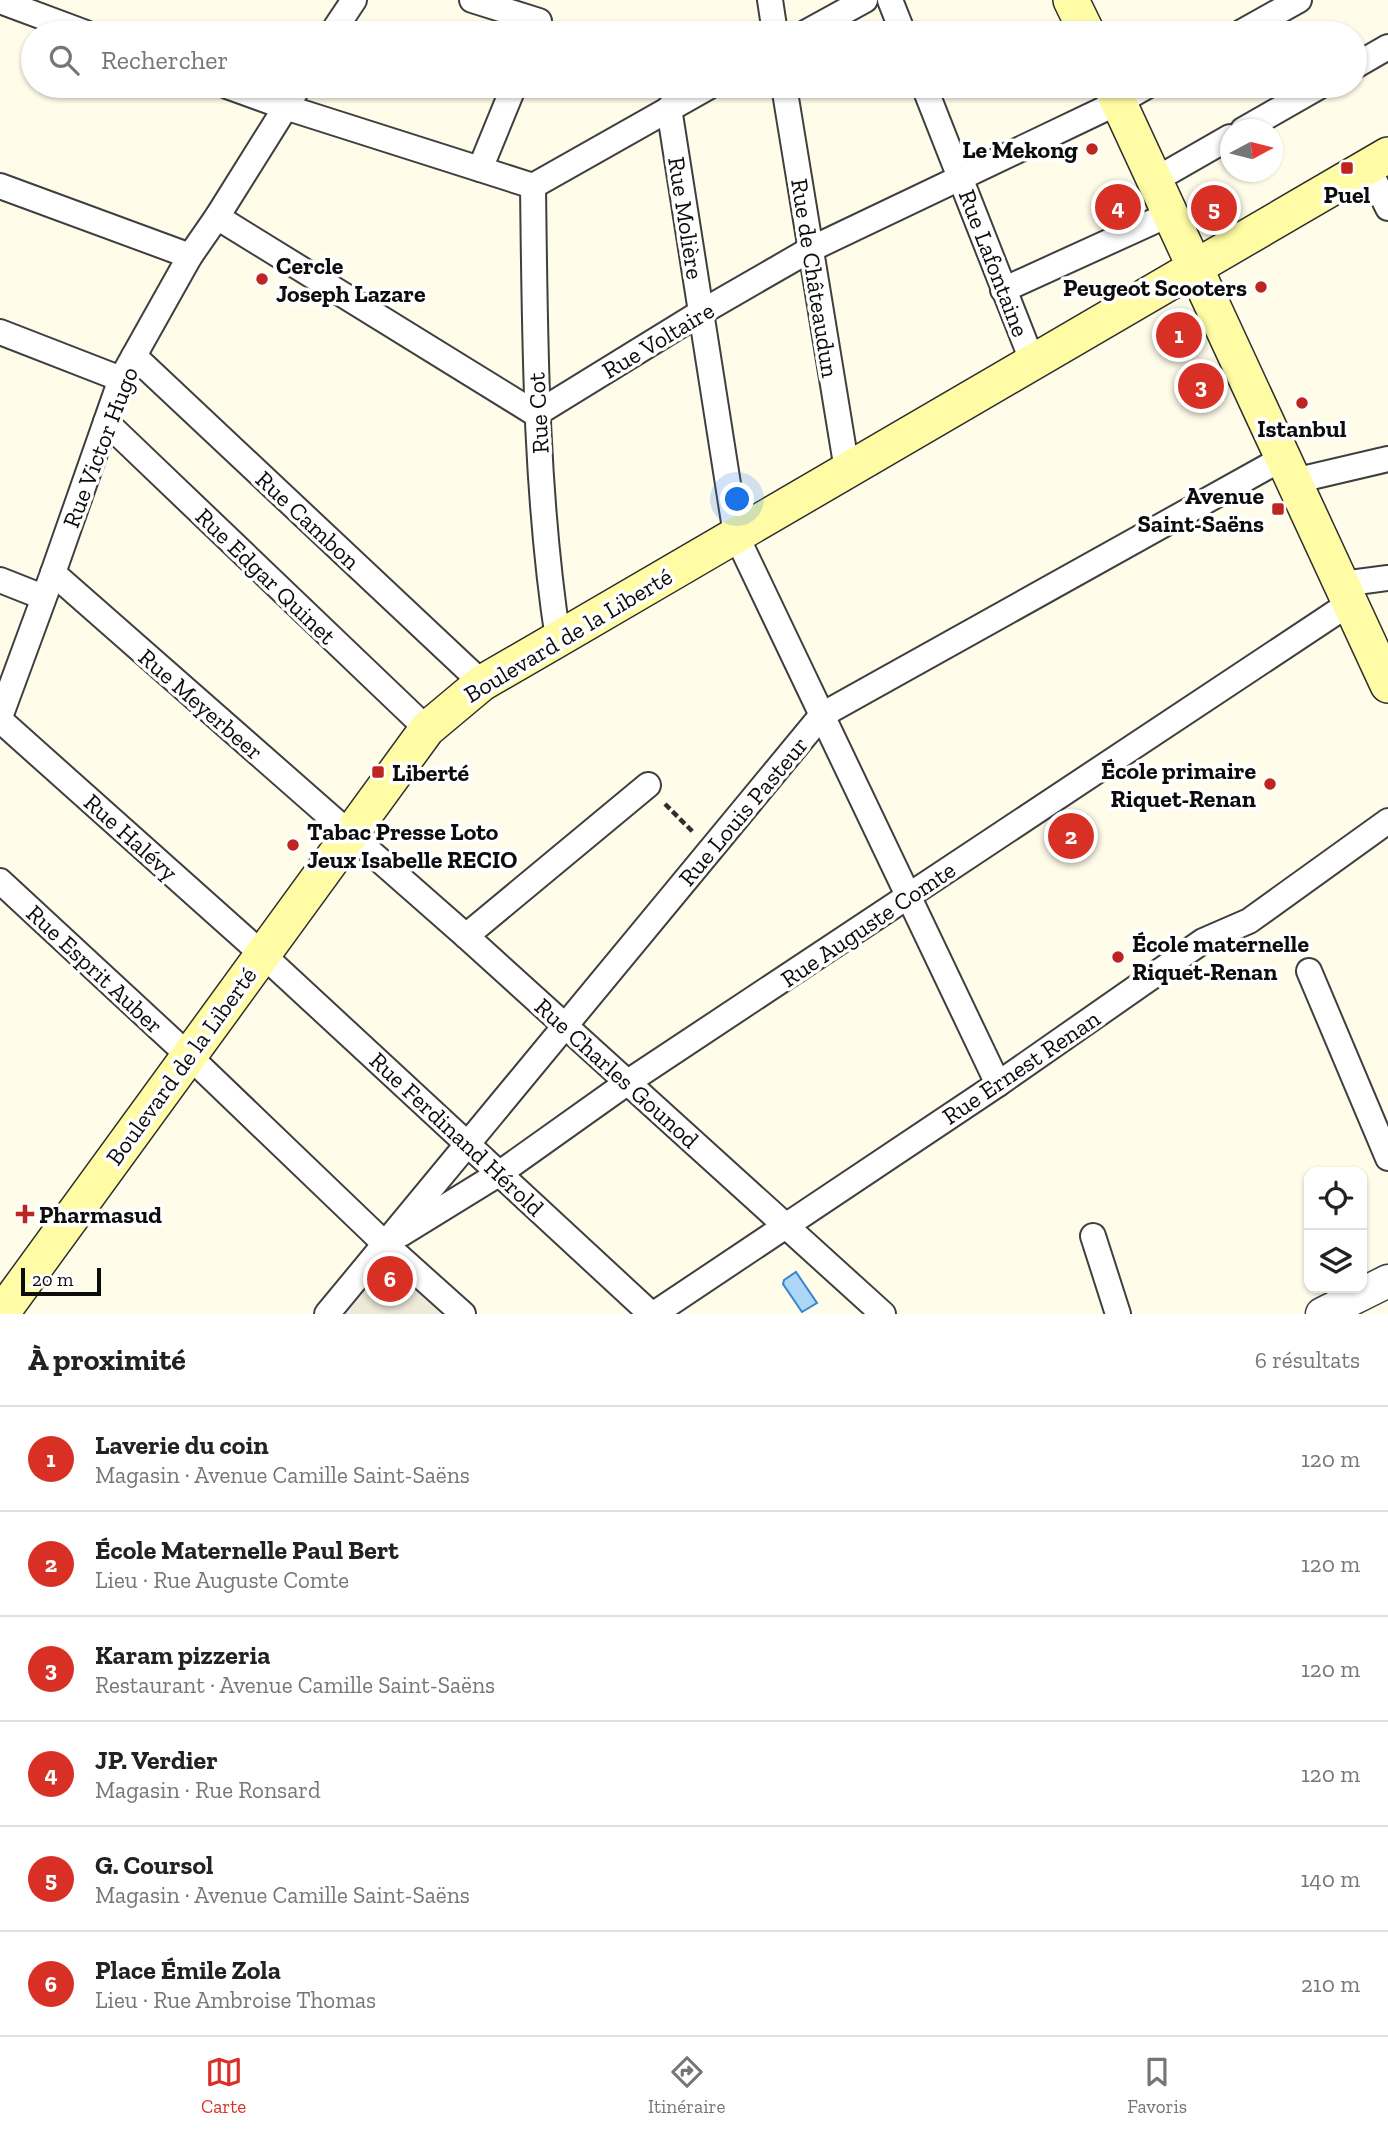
<!DOCTYPE html>
<html lang="fr">
<meta charset="utf-8">
<style>
body{margin:0;font-family:"Zilla Slab",serif;background:#f6f6f6;color:#222}
.controls{position:absolute;right:21px;bottom:21px;display:grid;overflow:hidden;border-radius:14px;box-shadow:0 2px 5px #0004}
.controls button{width:63px;height:63px;display:grid;place-items:center;padding:0;border:0;border-bottom:2px solid #e0e0e0;background:#fff;color:#222;font:35px sans-serif}
.compass{position:absolute;left:1220px;top:119px;width:63px;height:63px;border-radius:50%;background:#fff;box-shadow:0 2px 5px #0004;rotate:83deg}
.scale{position:absolute;left:21px;bottom:18px;width:80px;box-sizing:border-box;padding-left:7px;border:4px solid #0c0c0c;border-top:0;font-size:19px;line-height:24px;white-space:nowrap;color:#0c0c0c;-webkit-text-stroke:5px #fff;paint-order:stroke}
.you{position:absolute;left:738px;top:500px;width:24px;height:24px;margin:-18px;border:5px solid #fff;border-radius:50%;background:#1a73e8;box-shadow:0 0 0 10px #1a73e833}
.badge{display:grid;place-items:center;width:46px;height:46px;border-radius:50%;background:#d93025;color:#fff;font-size:23px;font-weight:700}
.pin{position:absolute;translate:-50% -50%;border:4px solid #fff;box-shadow:0 2px 7px #0006}
.list{margin:0;padding:0;list-style:none}
h2{display:flex;justify-content:space-between;align-items:center;height:91px;margin:0;padding:0 28px;font-size:30px}
h2 small{font-size:23px;font-weight:400;color:#767676}
.list li{display:grid;grid-template-columns:46px 1fr auto;gap:21px;align-items:center;box-sizing:border-box;height:105px;padding:0 28px;border-top:2px solid #e0e0e0}
.list b{display:block;font-size:26px;white-space:nowrap}
.list p{margin:0;font-size:23px;white-space:nowrap;color:#767676}
.list em{font-size:23px;font-style:normal;color:#767676}
.icon{flex:none;width:38px;height:38px;fill:none;stroke:currentColor;stroke-width:2;stroke-linecap:round;stroke-linejoin:round}
.map{position:relative;flex:none;width:1388px;height:1314px;overflow:hidden}
.search{position:absolute;background:#fff;box-shadow:0 2px 5px #0004;left:21px;right:21px;top:21px;height:77px;display:flex;align-items:center;gap:18px;box-sizing:border-box;padding:0 24px;border-radius:38px;color:#767676;font-size:26px}
.sheet{height:721px;background:#fff}
nav{display:flex;justify-content:space-around;align-items:center;box-sizing:border-box;height:98px;border-top:2px solid #e0e0e0;background:#fff;font-size:19px;color:#767676}
nav a{display:grid;justify-items:center;gap:4px}
nav .on{color:#d93025}
.map>svg:first-child{display:block}
.plaza{fill:#eeeada}
.water{fill:#aed6f7;stroke:#3386d0;stroke-width:2}
.lines{fill:none;stroke-linecap:round;stroke-linejoin:round}
.minor-casing{stroke:#3f3f3f;stroke-width:28}
.tertiary-casing{stroke:#3f3f3f;stroke-width:35}
.secondary-casing{stroke:#2e2e2e;stroke-width:38}
.path{stroke:#2e2e2e;stroke-width:4.5;stroke-dasharray:7 3.5;stroke-linecap:butt}
.minor{stroke:#fff;stroke-width:24}
.tertiary{stroke:#fff;stroke-width:32}
.secondary{stroke:#fffca5;stroke-width:35}
.poi-dot{fill:#be2521;stroke:#fff;stroke-width:2.5}
.labels{text-anchor:middle;dominant-baseline:central;stroke-width:7;stroke-linejoin:round;paint-order:stroke}
.poi-label{font-size:24px;font-weight:bold;fill:#0c0c0c;stroke:#fff;text-anchor:start}
.street-label{font-size:24px;fill:#0c0c0c;stroke:#fff}
</style>
<div class="map">
<svg width="1388" height="1314" viewBox="0 0 1388 1314">
<rect width="100%" height="100%" fill="#fffcea"/>
<path class="plaza" d="M385,1244L463,1314H327Z"/>
<path class="water" d="M796,1272L817,1303L802,1312L783,1284L784,1280Z"/>
<g class="lines">
<defs>
<g id="minor">
<path d="M472,0L539,21"/>
<path d="M770,0L775,33"/>
<path d="M890,0L903,33"/>
<path d="M0,1L86,33"/>
<path d="M332,33L354,0"/>
<path d="M805,33L865,0"/>
<path d="M1240,33L1299,0"/>
<path d="M1355,66L1388,47"/>
<path d="M227,86L285,107L533,186"/>
<path d="M784,86L847,470"/>
<path d="M924,86L1033,363"/>
<path d="M669,108L736,535L998,1084"/>
<path d="M1243,130L1320,86"/>
<path d="M1368,167L1388,208"/>
<path d="M480,169L514,86"/>
<path d="M1155,180L1230,137"/>
<path d="M0,186L190,256"/>
<path d="M533,186C535,337 535,489 558,639"/>
<path d="M533,186L710,86"/>
<path d="M217,217L536,414L700,313L811,249L1119,102L1147,86"/>
<path d="M1003,290L1170,214"/>
<path d="M0,332L121,379"/>
<path d="M134,356L482,683"/>
<path d="M106,422L427,729"/>
<path d="M1294,481L1388,459"/>
<path d="M53,573L466,936L883,1314"/>
<path d="M0,580L43,597"/>
<path d="M1342,584L1388,578"/>
<path d="M0,717L53,573L121,379L190,256L217,217L299,86"/>
<path d="M0,720L262,954L651,1314"/>
<path d="M0,881L189,1056L385,1244L463,1314"/>
<path d="M466,936L648,785"/>
<path d="M1309,971L1388,1158"/>
<path d="M401,1234L500,1173L628,1082L1350,603"/>
<path d="M1093,1236L1118,1314"/>
<path d="M327,1314L822,715L1283,458"/>
<path d="M654,1314L998,1084L1203,941L1249,921L1388,821"/>
</g>
<path id="tertiary" d="M1322,1314L1388,1281"/>
<g id="secondary">
<path d="M1071,0L1087,33"/>
<path d="M1111,86L1388,685"/>
<path d="M1,1314L427,729L482,683L558,639L1388,155"/>
</g>
</defs>
<use href="#minor" class="minor-casing"/>
<use href="#tertiary" class="tertiary-casing"/>
<use href="#secondary" class="secondary-casing"/>
<path class="path" d="M665,804L693,832"/>
<use href="#minor" class="minor"/>
<use href="#tertiary" class="tertiary"/>
<use href="#secondary" class="secondary"/>
</g>
<g class="poi-dot">
<circle cx="1092" cy="149" r="7"/>
<rect x="1340" y="161" width="14" height="14" rx="3.5"/>
<circle cx="262" cy="279" r="7"/>
<circle cx="1261" cy="287" r="7"/>
<circle cx="1302" cy="403" r="7"/>
<rect x="1271" y="502" width="14" height="14" rx="3.5"/>
<rect x="371" y="765" width="14" height="14" rx="3.5"/>
<circle cx="1270" cy="784" r="7"/>
<circle cx="293" cy="845" r="7"/>
<circle cx="1118" cy="957" r="7"/>
<path d="M21.5 1203.5h7v7h7v7h-7v7h-7v-7h-7v-7h7z"/>
</g>
<g class="labels">
<g class="poi-label">
<text x="1078" y="149" text-anchor="end">Le Mekong</text>
<text x="1347" y="194" text-anchor="middle">Puel</text>
<text x="276" y="265">Cercle<tspan x="276" dy="28">Joseph Lazare</tspan></text>
<text x="1247" y="287" text-anchor="end">Peugeot Scooters</text>
<text x="1302" y="428" text-anchor="middle">Istanbul</text>
<text x="1264" y="495" text-anchor="end">Avenue<tspan x="1264" dy="28">Saint-Saëns</tspan></text>
<text x="1256" y="770" text-anchor="end">École primaire<tspan x="1256" dy="28">Riquet-Renan</tspan></text>
<text x="392" y="772">Liberté</text>
<text x="307" y="831">Tabac Presse Loto<tspan x="307" dy="28">Jeux Isabelle RECIO</tspan></text>
<text x="1132" y="943">École maternelle<tspan x="1132" dy="28">Riquet-Renan</tspan></text>
<text x="39" y="1214">Pharmasud</text>
</g>
<g class="street-label">
<text transform="translate(686 218) rotate(81)">Rue Molière</text>
<text transform="translate(994 263) rotate(69)">Rue Lafontaine</text>
<text transform="translate(815 278) rotate(81)">Rue de Châteaudun</text>
<text transform="translate(658 340) rotate(-31)">Rue Voltaire</text>
<text transform="translate(538 413) rotate(-93)">Rue Cot</text>
<text transform="translate(100 447) rotate(-69)">Rue Victor Hugo</text>
<text transform="translate(308 520) rotate(43)">Rue Cambon</text>
<text transform="translate(266 576) rotate(44)">Rue Edgar Quinet</text>
<text transform="translate(568 635) rotate(-31)">Boulevard de la Liberté</text>
<text transform="translate(201 704) rotate(41)">Rue Meyerbeer</text>
<text transform="translate(743 811) rotate(-50)">Rue Louis Pasteur</text>
<text transform="translate(131 837) rotate(42)">Rue Halévy</text>
<text transform="translate(868 924) rotate(-34)">Rue Auguste Comte</text>
<text transform="translate(95 969) rotate(43)">Rue Esprit Auber</text>
<text transform="translate(181 1066) rotate(-54)">Boulevard de la Liberté</text>
<text transform="translate(1021 1067) rotate(-34)">Rue Ernest Renan</text>
<text transform="translate(617 1073) rotate(42)">Rue Charles Gounod</text>
<text transform="translate(457 1134) rotate(43)">Rue Ferdinand Hérold</text>
</g>
</g>
</svg>
<div class="controls">
<button><svg class="icon" aria-label="locate" viewBox="0 0 24 24"><circle cx="12" cy="12" r="6"/><path d="M12 2v4M12 18v4M2 12h4M18 12h4"/></svg></button>
<button><svg class="icon" aria-label="layers" viewBox="0 0 24 24"><path d="M12 4l9 5-9 5-9-5zM3 14l9 5 9-5"/></svg></button>
</div>
<svg class="compass" viewBox="-18 -18 36 36"><path d="M0-13l5 13h-10z" fill="#e53935"/><path d="M0 13l5-13h-10z" fill="#767676"/></svg>
<div class="scale">20 m</div>
<div class="you"></div>
<div class="pin badge" style="left:1179px;top:335px">1</div>
<div class="pin badge" style="left:1071px;top:836px">2</div>
<div class="pin badge" style="left:1201px;top:386px">3</div>
<div class="pin badge" style="left:1118px;top:207px">4</div>
<div class="pin badge" style="left:1214px;top:208px">5</div>
<div class="pin badge" style="left:390px;top:1279px">6</div>
<div class="search"><svg class="icon" aria-label="search" viewBox="0 0 24 24"><circle cx="10" cy="10" r="6"/><path d="M15 15l6 6"/></svg>Rechercher</div>
</div>
<section class="sheet">
<h2>À proximité<small>6 résultats</small></h2>
<ul class="list">
<li><span class="badge">1</span><div><b>Laverie du coin</b><p>Magasin · Avenue Camille Saint-Saëns</p></div><em>120 m</em></li>
<li><span class="badge">2</span><div><b>École Maternelle Paul Bert</b><p>Lieu · Rue Auguste Comte</p></div><em>120 m</em></li>
<li><span class="badge">3</span><div><b>Karam pizzeria</b><p>Restaurant · Avenue Camille Saint-Saëns</p></div><em>120 m</em></li>
<li><span class="badge">4</span><div><b>JP. Verdier</b><p>Magasin · Rue Ronsard</p></div><em>120 m</em></li>
<li><span class="badge">5</span><div><b>G. Coursol</b><p>Magasin · Avenue Camille Saint-Saëns</p></div><em>140 m</em></li>
<li><span class="badge">6</span><div><b>Place Émile Zola</b><p>Lieu · Rue Ambroise Thomas</p></div><em>210 m</em></li>
</ul>
</section>
<nav>
<a class="on"><svg class="icon" aria-label="map" viewBox="0 0 24 24"><path d="M3 6l6-2 6 2 6-2v14l-6 2-6-2-6 2zM9 4v14M15 6v14"/></svg>Carte</a>
<a><svg class="icon" aria-label="directions" viewBox="0 0 24 24"><path d="M12 3l9 9-9 9-9-9zM9 14v-3h6M13 9l2 2-2 2"/></svg>Itinéraire</a>
<a><svg class="icon" aria-label="saved" viewBox="0 0 24 24"><path d="M7 4h10v16l-5-4-5 4z"/></svg>Favoris</a>
</nav>
